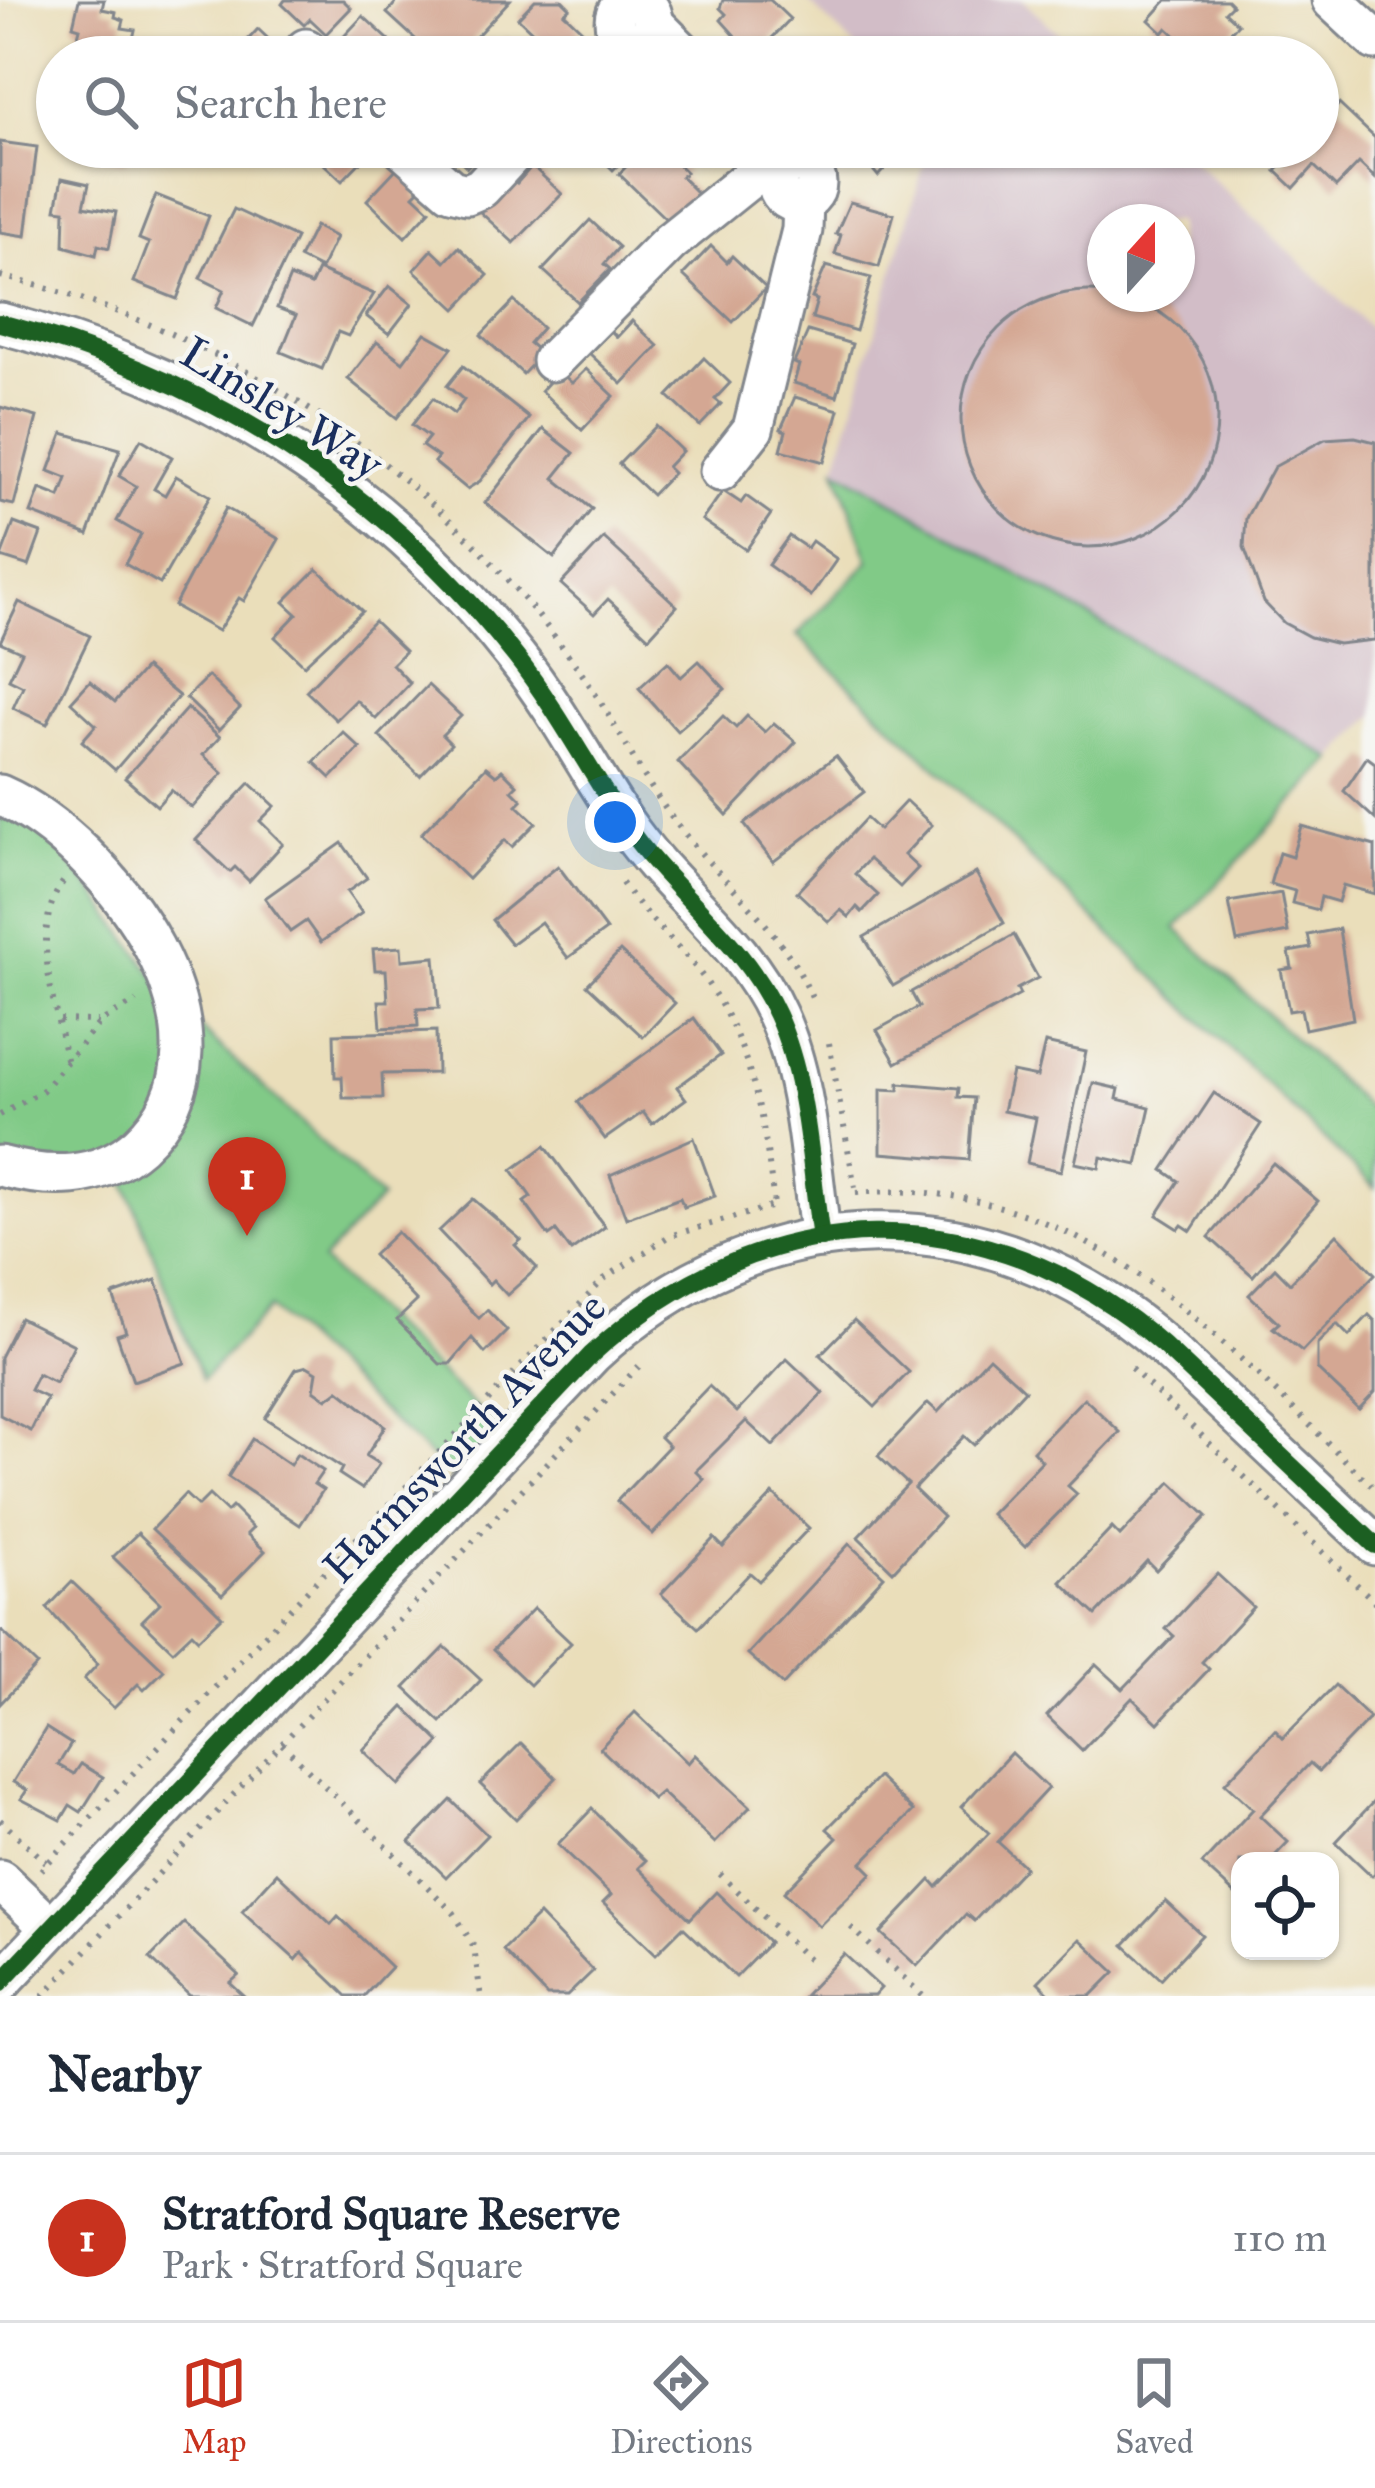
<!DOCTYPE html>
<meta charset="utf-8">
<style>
body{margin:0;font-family:"IM FELL Great Primer",serif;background:#f6f6f7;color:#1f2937}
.controls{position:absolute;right:36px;bottom:36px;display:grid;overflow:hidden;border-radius:24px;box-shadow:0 3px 9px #0004}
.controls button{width:108px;height:108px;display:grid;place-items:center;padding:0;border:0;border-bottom:3px solid #e0e1e3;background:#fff;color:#1f2937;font:60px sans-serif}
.compass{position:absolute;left:1087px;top:204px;width:108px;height:108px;border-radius:50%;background:#fff;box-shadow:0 3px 9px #0004;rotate:21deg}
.you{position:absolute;left:615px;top:822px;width:42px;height:42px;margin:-30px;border:9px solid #fff;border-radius:50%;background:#1a73e8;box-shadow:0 0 0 18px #1a73e833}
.badge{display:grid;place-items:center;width:78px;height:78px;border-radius:50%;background:#c8321e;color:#fff;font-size:39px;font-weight:700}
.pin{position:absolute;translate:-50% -99px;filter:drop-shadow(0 3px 6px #0008)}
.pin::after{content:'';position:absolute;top:63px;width:42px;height:36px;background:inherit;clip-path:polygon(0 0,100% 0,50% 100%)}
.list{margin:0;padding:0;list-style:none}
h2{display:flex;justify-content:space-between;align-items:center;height:156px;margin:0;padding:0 48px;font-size:51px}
h2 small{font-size:39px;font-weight:400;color:#747a83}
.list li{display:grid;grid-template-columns:78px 1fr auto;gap:36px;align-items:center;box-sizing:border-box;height:168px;padding:0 48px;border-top:3px solid #e0e1e3}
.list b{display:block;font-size:45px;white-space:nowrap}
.list p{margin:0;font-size:39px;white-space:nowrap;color:#747a83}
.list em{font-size:39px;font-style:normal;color:#747a83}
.icon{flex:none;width:66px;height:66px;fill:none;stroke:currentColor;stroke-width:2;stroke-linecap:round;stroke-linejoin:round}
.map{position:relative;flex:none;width:1375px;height:1996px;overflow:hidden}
.search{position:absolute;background:#fff;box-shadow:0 3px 9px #0004;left:36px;right:36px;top:36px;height:132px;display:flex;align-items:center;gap:30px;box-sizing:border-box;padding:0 42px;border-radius:66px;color:#747a83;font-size:45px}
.sheet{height:324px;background:#fff}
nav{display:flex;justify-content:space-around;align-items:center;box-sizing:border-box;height:168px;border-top:3px solid #e0e1e3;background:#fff;font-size:33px;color:#747a83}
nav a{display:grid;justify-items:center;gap:6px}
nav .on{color:#c8321e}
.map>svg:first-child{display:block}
.industrial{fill:#d2bdc7;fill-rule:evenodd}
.green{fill:#81ca87;stroke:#4e7c72;stroke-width:3}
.building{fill:#d4a793}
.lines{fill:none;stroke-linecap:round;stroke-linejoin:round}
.street-casing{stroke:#82868c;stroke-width:45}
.path{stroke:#82868c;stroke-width:6;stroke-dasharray:3 9;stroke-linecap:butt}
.street{stroke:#fff;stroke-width:39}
.cycleway-casing{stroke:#f6f6f2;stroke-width:26}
.cycleway{stroke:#1b5e20;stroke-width:18}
.labels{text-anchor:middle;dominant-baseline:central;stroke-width:9;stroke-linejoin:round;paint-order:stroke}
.street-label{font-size:45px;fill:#1b2f5e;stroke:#f6f6f2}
</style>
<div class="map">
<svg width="1375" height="1996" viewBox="0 0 1375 1996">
<rect width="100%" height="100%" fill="#f6f6f2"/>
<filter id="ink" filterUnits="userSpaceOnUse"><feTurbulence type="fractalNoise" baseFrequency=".00833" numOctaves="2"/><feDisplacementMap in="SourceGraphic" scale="24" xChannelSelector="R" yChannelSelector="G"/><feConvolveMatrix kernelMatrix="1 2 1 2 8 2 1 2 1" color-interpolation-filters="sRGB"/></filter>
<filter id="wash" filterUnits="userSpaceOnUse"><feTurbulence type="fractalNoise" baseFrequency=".004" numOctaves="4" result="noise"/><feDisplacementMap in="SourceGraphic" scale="48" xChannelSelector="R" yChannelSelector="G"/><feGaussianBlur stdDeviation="2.7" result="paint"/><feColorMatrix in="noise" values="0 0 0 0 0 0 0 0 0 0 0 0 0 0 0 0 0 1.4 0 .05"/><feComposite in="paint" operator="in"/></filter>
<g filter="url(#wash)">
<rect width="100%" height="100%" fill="#eadeba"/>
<g class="industrial">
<path d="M806,0H1023L1084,57H866Z"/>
<path d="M929,147H1179L1375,333V715L1333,759L836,468ZM1105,222H1177V294H1105Z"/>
</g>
<g class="green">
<path d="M836,468L1333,759L1176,928L1375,1115V1188L797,635L869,561Z"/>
<path d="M0,795L41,818L175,1004L381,1198L322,1261L510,1440L464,1488L270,1308L202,1380L117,1161L0,1166Z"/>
</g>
<g id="blocks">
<g class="building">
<path d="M79,0H104L102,9L116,12L115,17L124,20L122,28L135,30L129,57L86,56L88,43L77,40L80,28L73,26Z"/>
<path d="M285,0H343L351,8L326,34L310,19L304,25L282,4Z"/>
<path d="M398,0H510L457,57H435L387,13Z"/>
<path d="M535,0H562L570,8L564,13L581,29L557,55L518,18Z"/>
<path d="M723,0H770L790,19L754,57L721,20L726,14L720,8Z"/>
<path d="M1167,0H1227L1232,5L1225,12L1238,24L1207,57H1199L1167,28L1163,33L1149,20Z"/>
<path d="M363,16L402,52L397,57H342L333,48Z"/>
<path d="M258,29L278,48L269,57H232Z"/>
<path d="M506,37L527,57H488Z"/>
<path d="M1266,37L1287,57H1235L1243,50L1249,56Z"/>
<path d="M1339,104L1375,138V178L1359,163L1336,187L1314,166L1294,188L1276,171L1299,147H1318V127Z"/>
<path d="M0,142L37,147L26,236L0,232Z"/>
<path d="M80,147H129L126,162L78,152Z"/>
<path d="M314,147H363L369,153L342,181L310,151Z"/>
<path d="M446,147H486L467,167Z"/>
<path d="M590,147H636L613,170Z"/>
<path d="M645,147H660L686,172L681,177L697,193L669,222L619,174Z"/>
<path d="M854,147H905L878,176Z"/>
<path d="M532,166L562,194L514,243L479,211L511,177L517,183Z"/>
<path d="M397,168L420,189L414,195L430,210L405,237L367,200Z"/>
<path d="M62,178L89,184L84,206L116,212L109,248L98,245L96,255L64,246L65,210L56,209Z"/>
<path d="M156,195L209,216L177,299L134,282L149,243L139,239Z"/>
<path d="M850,202L894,214L879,267L835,254L841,235L836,234Z"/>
<path d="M234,209L296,238L253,326L216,308L224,290L200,278Z"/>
<path d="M590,220L619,247L604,264L610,269L578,302L543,270Z"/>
<path d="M315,226L336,237L321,269L299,258Z"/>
<path d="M711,246L727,262L732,256L766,288L733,322L683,275Z"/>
<path d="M459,247L488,275L456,309L414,270L432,250L445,262Z"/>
<path d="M826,266L871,278L856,331L812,318L817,300L812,298Z"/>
<path d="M318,270L374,294L348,336L338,332L322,369L281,352L296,315L277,308L290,277L311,285Z"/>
<path d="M389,286L412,304L389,334L366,316Z"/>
<circle cx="1089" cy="419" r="128"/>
<path d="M514,301L542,328L529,343L542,354L523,374L481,335Z"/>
<path d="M632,321L658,346L622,384L589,353L611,331L617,337Z"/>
<path d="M808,331L852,344L837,396L794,383L799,365L794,363Z"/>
<path d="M425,333L452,348L397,418L348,379L377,342L403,362Z"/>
<path d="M704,358L730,383L715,399L721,404L700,426L668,396Z"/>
<path d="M463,366L529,418L480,481L467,489L434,462L438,457L422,446L429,437L412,425L433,398L454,414L464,400L447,386Z"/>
<path d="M586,369L614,396L582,430L541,391L559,371L572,383Z"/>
<path d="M795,397L839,410L824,462L781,450L786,431L781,429Z"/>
<path d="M0,407L37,417L14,505L0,502Z"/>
<path d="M656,426L682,451L667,467L673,473L652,495L619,464Z"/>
<path d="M543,429L574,453L554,478L592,509L554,558L485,503Z"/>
<path d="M63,433L120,449L88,535L31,513L40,489L60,497L67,478L49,471Z"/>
<path d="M1355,437L1375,442V640L1338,644L1310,637L1284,623L1264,602L1244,547L1246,518L1274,467L1325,439Z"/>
<path d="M141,439L172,457L154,489L165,495L176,476L210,496L160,584L125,564L141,535L117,521L136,486L119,476Z"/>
<path d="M723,491L741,503L746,496L771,514L746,550L702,520Z"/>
<path d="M226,508L279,539L244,601L239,598L218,631L174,606Z"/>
<path d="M14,523L41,533L29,566L1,557Z"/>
<path d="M789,536L807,548L812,541L837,559L811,596L768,565Z"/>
<path d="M604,538L677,606L649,637L608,599L594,614L561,584Z"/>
<path d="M317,569L362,611L304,665L275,637L297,614L284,602Z"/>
<path d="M19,602L90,636L47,724L13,708L23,686L9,679L22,652L0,642Z"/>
<path d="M374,621L405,651L392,664L410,683L376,719L356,700L336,720L306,691Z"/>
<path d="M699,661L725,689L677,731L639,688L668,662L681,677Z"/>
<path d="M145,668L179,696L115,770L82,741L96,725L71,702L90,681L115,702Z"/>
<path d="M208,676L240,708L219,730L186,698Z"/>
<path d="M428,685L461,716L442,735L451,744L420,776L379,736Z"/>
<path d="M187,708L220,737L203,755L223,773L192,808L171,790L157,806L125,778Z"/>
<path d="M723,716L736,728L747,716L765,732L774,723L796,742L727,815L678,762Z"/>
<path d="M343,732L360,748L331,778L314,762Z"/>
<path d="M836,756L864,792L773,862L744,824Z"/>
<path d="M1367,757L1375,763V819L1344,791Z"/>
<path d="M486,767L496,775L502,770L517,785L512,790L522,800L517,805L536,823L512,847L505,840L468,879L421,834Z"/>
<path d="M250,783L275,806L260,821L283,844L249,881L235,867L230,872L196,840Z"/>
<path d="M906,801L932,825L904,855L918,868L900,887L869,859L855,874L878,895L862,912L857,907L849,917L841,910L829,922L797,892L866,818L879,830Z"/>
<path d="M1301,826L1375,846V894L1343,885L1338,902L1321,897L1318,910L1292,903L1295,891L1270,884L1279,853L1292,857Z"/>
<path d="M342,843L367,878L347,892L362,913L321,942L306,921L290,932L265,898Z"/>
<path d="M558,866L606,930L568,958L541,922L511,944L492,920Z"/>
<path d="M976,873L1004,923L893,986L864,937Z"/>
<path d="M1281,893L1288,932L1237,942L1229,902Z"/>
<path d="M1339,929L1353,1019L1305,1029L1301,1009L1289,1011L1281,970L1292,968L1289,952L1311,948L1308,935Z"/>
<path d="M1014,935L1038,978L1017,989L1020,995L896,1063L877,1030L919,1007L911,992Z"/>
<path d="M401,947L402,960L435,957L439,1008L417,1009L418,1026L381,1028L379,1001H388L386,970H375L373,949Z"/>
<path d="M620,951L675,1003L643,1037L587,985Z"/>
<path d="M694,1018L721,1055L677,1087L686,1099L652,1124L643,1112L605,1139L578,1102Z"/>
<path d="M436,1031L437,1073L382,1074L383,1098H343L342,1077H335L334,1034Z"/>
<path d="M1045,1043L1086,1052L1061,1171L1027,1163L1036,1118L1003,1111L1012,1072L1037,1077Z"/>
<path d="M899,1083L959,1088L958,1097L974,1098L969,1160L881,1153V1089L899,1090Z"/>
<path d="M1093,1083L1119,1089L1117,1099L1150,1107L1137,1165L1101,1157L1099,1168L1075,1163Z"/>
<path d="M1214,1093L1261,1124L1191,1231L1182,1225L1179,1229L1157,1215L1179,1181L1163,1170Z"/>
<path d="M694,1138L715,1196L684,1207L680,1198L626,1218L610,1175Z"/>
<path d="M545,1146L605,1227L571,1251L556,1231L549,1236L524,1202L531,1197L512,1170Z"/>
<path d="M1273,1163L1318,1201L1253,1276L1209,1237Z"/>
<path d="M473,1199L521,1240L515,1245L537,1268L507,1295L493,1280L489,1284L439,1231Z"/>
<path d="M397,1232L479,1318L487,1310L507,1331L485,1353L472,1338L450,1364H440L397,1320L417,1301L373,1255Z"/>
<path d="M1337,1234L1375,1274L1302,1351L1273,1328L1279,1323L1249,1295L1275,1268L1290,1283Z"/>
<path d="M156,1280L185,1363L133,1381L117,1335L126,1332L113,1295Z"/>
<path d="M1369,1315L1375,1321V1392L1359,1409L1317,1369V1344L1337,1324L1349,1336Z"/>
<path d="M20,1318L74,1345L55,1383L38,1374L30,1390L47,1398L31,1431L0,1415V1357Z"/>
<path d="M854,1320L909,1372L875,1407L820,1355Z"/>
<path d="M989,1357L1025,1390L974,1445L964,1436L914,1489L943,1517L893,1571L858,1537L908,1484L878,1456L928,1403L938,1412Z"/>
<path d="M787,1359L823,1393L773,1446L746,1421L696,1471L704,1479L653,1534L617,1501L669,1446L660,1437L709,1386L737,1412Z"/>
<path d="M307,1366L317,1372L314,1390L327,1399L339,1390L385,1426L366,1456L379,1464L362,1489L339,1474L342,1468L265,1418L296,1369Z"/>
<path d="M1084,1398L1120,1432L1068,1486L1077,1494L1025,1547L991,1514L1042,1461L1033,1451Z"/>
<path d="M252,1439L290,1465L297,1454L323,1471L314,1484L323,1490L300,1525L228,1477Z"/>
<path d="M1171,1482L1207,1516L1156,1570L1147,1561L1096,1615L1061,1582L1112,1528L1120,1536Z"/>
<path d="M185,1494L198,1506L209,1495L227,1512L232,1507L253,1528L247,1534L265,1551L222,1595L152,1529Z"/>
<path d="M773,1494L809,1528L759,1581L750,1573L698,1628L661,1594L714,1538L723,1547Z"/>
<path d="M138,1533L222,1616L198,1639L192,1633L173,1651L142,1621L160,1603L113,1557Z"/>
<path d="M849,1544L884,1576L783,1685L748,1654Z"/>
<path d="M1217,1574L1253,1607L1202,1662L1209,1669L1158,1723L1132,1698L1082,1750L1047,1716L1096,1664L1123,1689L1174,1636L1166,1629Z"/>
<path d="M72,1582L164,1670L144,1690L138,1684L114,1708L84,1679L98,1664L47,1608Z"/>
<path d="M534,1608L571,1643L530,1685L493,1650Z"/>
<path d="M2,1631L37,1665L0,1704V1633Z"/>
<path d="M445,1647L481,1680L441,1722L405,1688Z"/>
<path d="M1335,1685L1370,1718L1319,1771L1310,1763L1260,1816L1288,1842L1270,1861H1240L1237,1896L1202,1864L1253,1809L1225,1783L1275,1730L1283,1738Z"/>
<path d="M404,1707L440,1742L399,1785L363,1750Z"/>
<path d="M635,1712L688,1763L695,1755L750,1807L715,1843L661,1792L653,1799L600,1748Z"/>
<path d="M46,1728L71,1744L58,1765L74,1774L81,1764L103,1777L81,1812L70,1805L61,1820L21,1799L27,1790L13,1782Z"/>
<path d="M521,1743L556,1778L516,1819L480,1784Z"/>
<path d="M1011,1753L1048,1788L998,1842L1025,1867L974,1921L966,1914L917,1966L881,1933L931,1880L937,1887L989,1833L961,1807Z"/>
<path d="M878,1777L913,1811L862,1863L872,1873L819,1926L784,1892L837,1838L827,1829Z"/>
<path d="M451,1800L487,1835L446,1877L410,1842Z"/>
<path d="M1375,1800V1873L1372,1876L1336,1842Z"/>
<path d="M592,1809L645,1861L638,1868L690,1919L716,1892L769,1943L736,1977L683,1927L656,1954L603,1903L611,1895L558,1844Z"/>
<path d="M277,1873L331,1924L338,1916L391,1967L364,1996H347L302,1953L296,1960L242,1911Z"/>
<path d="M1166,1901L1202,1935L1161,1979L1124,1945Z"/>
<path d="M539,1915L593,1971L567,1996H547L503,1950Z"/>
<path d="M184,1923L239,1975L230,1983L244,1996H190L150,1958Z"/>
<path d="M1080,1939L1115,1972L1091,1996H1052L1038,1982Z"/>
<path d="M844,1954L881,1988L874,1996H804Z"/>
</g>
</g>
</g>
<g filter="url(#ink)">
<use href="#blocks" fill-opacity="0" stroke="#82868c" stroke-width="3"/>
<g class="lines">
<defs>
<g id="street">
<path d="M1332,0L1375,40"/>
<circle cx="634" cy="21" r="19"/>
<path d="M653,23L687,57"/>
<path d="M306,49L314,57"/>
<path d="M402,147L451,190L467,194L481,188L519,147"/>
<circle cx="797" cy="183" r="19"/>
<path d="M0,323C206,376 384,489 516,657C558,710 588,769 625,824C672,893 742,938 777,1015C808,1082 810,1166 821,1238"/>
<path d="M552,361L670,242L781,153"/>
<path d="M720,471L753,429L802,230L803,202"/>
<path d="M0,795C109,843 256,1038 139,1145C98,1181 49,1179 0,1166"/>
<path d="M0,1880L50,1927"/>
<path d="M0,1983L592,1354C762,1196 987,1192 1162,1344L1375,1545"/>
</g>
</defs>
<use href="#street" class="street-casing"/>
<g class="path">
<path d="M0,276C235,332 440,473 580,671C610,713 632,760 661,802C708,874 782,921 814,1003"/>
<path d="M63,882C27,932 58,1010 67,1065"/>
<path d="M622,883C643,914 672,938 696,968C751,1036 765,1121 774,1206"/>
<path d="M60,1020L98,1021"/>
<path d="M829,1043L856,1193"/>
<path d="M0,1115L42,1091L101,1021L137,1001"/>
<path d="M856,1193C1086,1173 1225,1346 1375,1489"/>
<path d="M1131,1368L1375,1602"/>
<path d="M282,1744L454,1913L474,1947L481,1996"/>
<path d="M0,1820L46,1862"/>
<path d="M41,1870L604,1279L669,1236L777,1205"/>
<path d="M720,1874L814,1965"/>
<path d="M851,1927L923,1996"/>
<path d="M43,1996L639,1366"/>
</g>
<use href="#street" class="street"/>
<defs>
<g id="cycleway">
<path d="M0,323C206,376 384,489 516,657C558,710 588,769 625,824C672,893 742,938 777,1015C808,1082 810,1166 821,1238"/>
<path d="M0,1983L592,1354C762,1196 987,1192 1162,1344L1375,1545"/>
</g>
</defs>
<use href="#cycleway" class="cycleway-casing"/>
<use href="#cycleway" class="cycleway"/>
</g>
</g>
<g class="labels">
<g class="street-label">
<text transform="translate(282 408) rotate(32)">Linsley Way</text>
<text transform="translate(464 1437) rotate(-46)">Harmsworth Avenue</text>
</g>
</g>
</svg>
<div class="controls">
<button><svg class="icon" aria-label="locate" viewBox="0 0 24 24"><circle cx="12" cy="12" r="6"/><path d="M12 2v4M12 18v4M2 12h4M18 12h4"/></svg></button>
</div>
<svg class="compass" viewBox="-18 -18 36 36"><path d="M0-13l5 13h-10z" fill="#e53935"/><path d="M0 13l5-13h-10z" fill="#747a83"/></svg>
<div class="you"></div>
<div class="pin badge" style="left:247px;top:1236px">1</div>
<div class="search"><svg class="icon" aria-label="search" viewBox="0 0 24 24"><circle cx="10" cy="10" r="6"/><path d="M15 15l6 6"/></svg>Search here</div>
</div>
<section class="sheet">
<h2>Nearby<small></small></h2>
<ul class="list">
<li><span class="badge">1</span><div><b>Stratford Square Reserve</b><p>Park · Stratford Square</p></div><em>110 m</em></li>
</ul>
</section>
<nav>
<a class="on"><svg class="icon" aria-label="map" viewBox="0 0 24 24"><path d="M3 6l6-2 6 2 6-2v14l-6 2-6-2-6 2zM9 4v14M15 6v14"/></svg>Map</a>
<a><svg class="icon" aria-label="directions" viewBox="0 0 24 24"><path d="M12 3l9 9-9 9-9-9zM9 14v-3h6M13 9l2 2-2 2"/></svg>Directions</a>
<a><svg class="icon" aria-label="saved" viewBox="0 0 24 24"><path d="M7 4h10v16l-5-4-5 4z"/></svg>Saved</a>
</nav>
